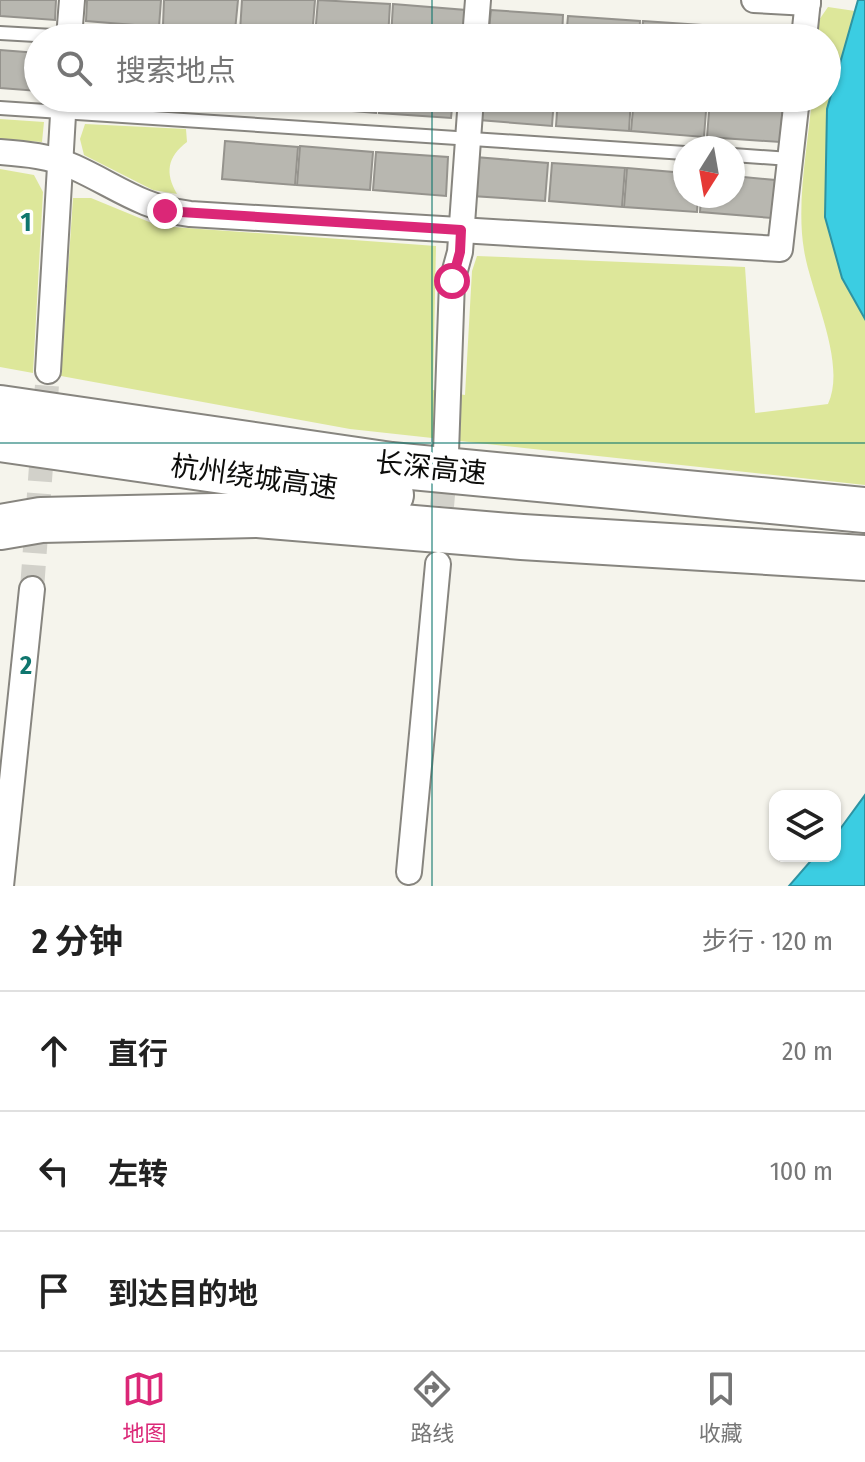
<!DOCTYPE html>
<html lang="zh">
<meta charset="utf-8">
<style>
body{margin:0;font-family:"Fira Sans Condensed","Noto Sans SC",sans-serif;background:#f2f2f2;color:#222}
.controls{position:absolute;right:24px;bottom:24px;display:grid;overflow:hidden;border-radius:16px;box-shadow:0 2px 6px #0004}
.controls button{width:72px;height:72px;display:grid;place-items:center;padding:0;border:0;border-bottom:2px solid #e0e0e0;background:#fff;color:#222;font:40px sans-serif}
.compass{position:absolute;left:673px;top:136px;width:72px;height:72px;border-radius:50%;background:#fff;box-shadow:0 2px 6px #0004;rotate:191deg}
.stop{position:absolute;width:24px;height:24px;margin:-18px;border:6px solid #db2777;border-radius:50%;background:#fff}
.stop.end{background:#db2777;border-color:#fff;box-shadow:0 2px 8px #0008}
.list{margin:0;padding:0;list-style:none}
h2{display:flex;justify-content:space-between;align-items:center;height:104px;margin:0;padding:0 32px;font-size:34px}
h2 small{font-size:26px;font-weight:400;color:#767676}
.list li{display:grid;grid-template-columns:52px 1fr auto;gap:24px;align-items:center;box-sizing:border-box;height:120px;padding:0 32px;border-top:2px solid #e0e0e0}
.list b{display:block;font-size:30px;white-space:nowrap}
.list em{font-size:26px;font-style:normal;color:#767676}
.icon{flex:none;width:44px;height:44px;fill:none;stroke:currentColor;stroke-width:2;stroke-linecap:round;stroke-linejoin:round}
.map{position:relative;flex:none;width:865px;height:886px;overflow:hidden}
.search{position:absolute;background:#fff;box-shadow:0 2px 6px #0004;left:24px;right:24px;top:24px;height:88px;display:flex;align-items:center;gap:20px;box-sizing:border-box;padding:0 28px;border-radius:44px;color:#767676;font-size:30px}
.sheet{height:464px;background:#fff}
nav{display:flex;justify-content:space-around;align-items:center;box-sizing:border-box;height:112px;border-top:2px solid #e0e0e0;background:#fff;font-size:22px;color:#767676}
nav a{display:grid;justify-items:center;gap:4px}
nav .on{color:#db2777}
.map>svg:first-child{display:block}
.green{fill:#dde79a}
.water{fill:#3bcde2;stroke:#2d93a2;stroke-width:2}
.building{fill:#b8b7b0;stroke:#95938d;stroke-width:2}
.lines{fill:none;stroke-linecap:round;stroke-linejoin:round}
.minor-tunnel{stroke:#d2d1ca;stroke-width:24;stroke-dasharray:24 12;stroke-linecap:butt}
.service-casing{stroke:#87857f;stroke-width:16}
.minor-casing{stroke:#87857f;stroke-width:28}
.motorway-casing{stroke:#87857f;stroke-width:48}
.service{stroke:#fff;stroke-width:12}
.minor{stroke:#fff;stroke-width:24}
.motorway{stroke:#fff;stroke-width:44}
.route{stroke:#db2777;stroke-width:10}
.grid{fill:none;stroke:#0f766e;stroke-width:2;stroke-opacity:0.55}
.labels{text-anchor:middle;dominant-baseline:central;stroke-width:7;stroke-linejoin:round;paint-order:stroke}
.street-label{font-size:28px;fill:#0d0d0b;stroke:#fff}
.grid-label{font-size:26px;text-anchor:middle;font-weight:bold;fill:#0f766e;stroke:#fff;stroke-width:7;stroke-linejoin:round;paint-order:stroke}
</style>
<div class="map">
<svg width="865" height="886" viewBox="0 0 865 886">
<rect width="100%" height="100%" fill="#f5f4ec"/>
<g class="green">
<path d="M828,7L855,11L827,109L842,278L865,319V485L350,429L61,376L73,198H91L159,226L436,246L433,390L465,395L472,271L477,256L745,267L755,413L828,404C847,363 811,294 804,250C796,202 808,146 812,98H827V38H817L819,20Z"/>
<path d="M0,119L44,122L42,142L0,139Z"/>
<path d="M85,124L186,129L187,142C167,157 165,173 177,194L153,190L84,155L80,139Z"/>
<path d="M0,169L34,175L43,192L33,373L0,367Z"/>
</g>
<g class="water">
<path d="M858,0H865V319L842,278L825,217L827,109Z"/>
<path d="M865,795V886H789L815,856H835V836Z"/>
</g>
<g class="building">
<path d="M0,0H56L55,20L0,16Z"/>
<path d="M87,0H161L159,27L86,21Z"/>
<path d="M164,0H238L235,31L163,25Z"/>
<path d="M242,0H315L312,37L240,31Z"/>
<path d="M318,0L390,4L388,38L315,36Z"/>
<path d="M393,4L466,10L464,38H391Z"/>
<path d="M491,10L563,15L562,38H488Z"/>
<path d="M568,16L640,21L639,38H566Z"/>
<path d="M643,21L716,26L715,38H642Z"/>
<path d="M719,26L791,32V38H718Z"/>
<path d="M0,50L38,53V91L0,88Z"/>
<path d="M174,98H224L223,102Z"/>
<path d="M228,98H301L300,107L228,102Z"/>
<path d="M304,98H377L376,113L303,107Z"/>
<path d="M380,98H453L451,118L379,113Z"/>
<path d="M481,98H554L552,126L479,120Z"/>
<path d="M558,98H631L629,131L556,126Z"/>
<path d="M634,98H707L704,137L631,131Z"/>
<path d="M710,99L783,104L780,142L707,137Z"/>
<path d="M225,141L298,147L295,185L222,179Z"/>
<path d="M300,146L373,152L370,190L297,185Z"/>
<path d="M376,152L448,157L446,196L373,190Z"/>
<path d="M475,157L548,163L545,201L472,196Z"/>
<path d="M552,163L625,168L622,207L549,201Z"/>
<path d="M627,168L685,173V196H698L697,212L624,207Z"/>
<path d="M733,176L775,180L772,218L700,212L701,196H733Z"/>
</g>
<g class="lines">
<g class="minor-tunnel">
<path d="M439,542L446,459"/>
<path d="M32,589L48,371"/>
</g>
<defs>
<g id="service">
<path d="M0,33L71,37"/>
<path d="M0,108L685,153"/>
<path d="M733,155L790,159"/>
</g>
<g id="minor">
<path d="M754,0L808,3"/>
<path d="M69,38L72,0"/>
<path d="M475,38L478,0"/>
<path d="M804,38L808,0"/>
<path d="M0,152C26,154 50,156 74,167C116,186 142,208 190,214L780,249L797,98"/>
<path d="M48,371L64,98"/>
<path d="M446,452L452,281L460,252L471,98"/>
<path d="M409,872L438,564"/>
<path d="M1,886L32,589"/>
</g>
<g id="motorway">
<path d="M0,408L391,465L865,510"/>
<path d="M0,439L391,495"/>
<path d="M0,527L41,520L258,515L522,537L865,558"/>
</g>
</defs>
<use href="#service" class="service-casing"/>
<use href="#minor" class="minor-casing"/>
<use href="#motorway" class="motorway-casing"/>
<use href="#service" class="service"/>
<use href="#minor" class="minor"/>
<use href="#motorway" class="motorway"/>
</g>
<g class="lines">
<path class="route" d="M165,211L461,230L460,252L452,281"/>
</g>
<path class="grid" d="M432,0V38M432,98V886M0,443H865"/>
<g class="labels">
<g class="street-label">
<text transform="translate(431 468) rotate(6)">长深高速</text>
<text transform="translate(254 477) rotate(8)">杭州绕城高速</text>
</g>
</g>
<g class="grid-label">
<text x="26" y="231">1</text>
<text x="26" y="674">2</text>
</g>
</svg>
<div class="controls">
<button><svg class="icon" aria-label="layers" viewBox="0 0 24 24"><path d="M12 4l9 5-9 5-9-5zM3 14l9 5 9-5"/></svg></button>
</div>
<svg class="compass" viewBox="-18 -18 36 36"><path d="M0-13l5 13h-10z" fill="#e53935"/><path d="M0 13l5-13h-10z" fill="#767676"/></svg>
<div class="stop" style="left:452px;top:281px"></div>
<div class="stop end" style="left:165px;top:211px"></div>
<div class="search"><svg class="icon" aria-label="search" viewBox="0 0 24 24"><circle cx="10" cy="10" r="6"/><path d="M15 15l6 6"/></svg>搜索地点</div>
</div>
<section class="sheet">
<h2>2 分钟<small>步行 · 120 m</small></h2>
<ul class="list">
<li><svg class="icon" aria-label="ahead" viewBox="0 0 24 24"><path d="M12 20V5M6 11l6-6 6 6"/></svg><div><b>直行</b></div><em>20 m</em></li>
<li><svg class="icon" aria-label="left" viewBox="0 0 24 24"><path d="M17 20v-9H6M10 6l-5 5 5 5"/></svg><div><b>左转</b></div><em>100 m</em></li>
<li><svg class="icon" aria-label="arrive" viewBox="0 0 24 24"><path d="M6 21V4h12l-3 4 3 4H6"/></svg><div><b>到达目的地</b></div></li>
</ul>
</section>
<nav>
<a class="on"><svg class="icon" aria-label="map" viewBox="0 0 24 24"><path d="M3 6l6-2 6 2 6-2v14l-6 2-6-2-6 2zM9 4v14M15 6v14"/></svg>地图</a>
<a><svg class="icon" aria-label="directions" viewBox="0 0 24 24"><path d="M12 3l9 9-9 9-9-9zM9 14v-3h6M13 9l2 2-2 2"/></svg>路线</a>
<a><svg class="icon" aria-label="saved" viewBox="0 0 24 24"><path d="M7 4h10v16l-5-4-5 4z"/></svg>收藏</a>
</nav>
